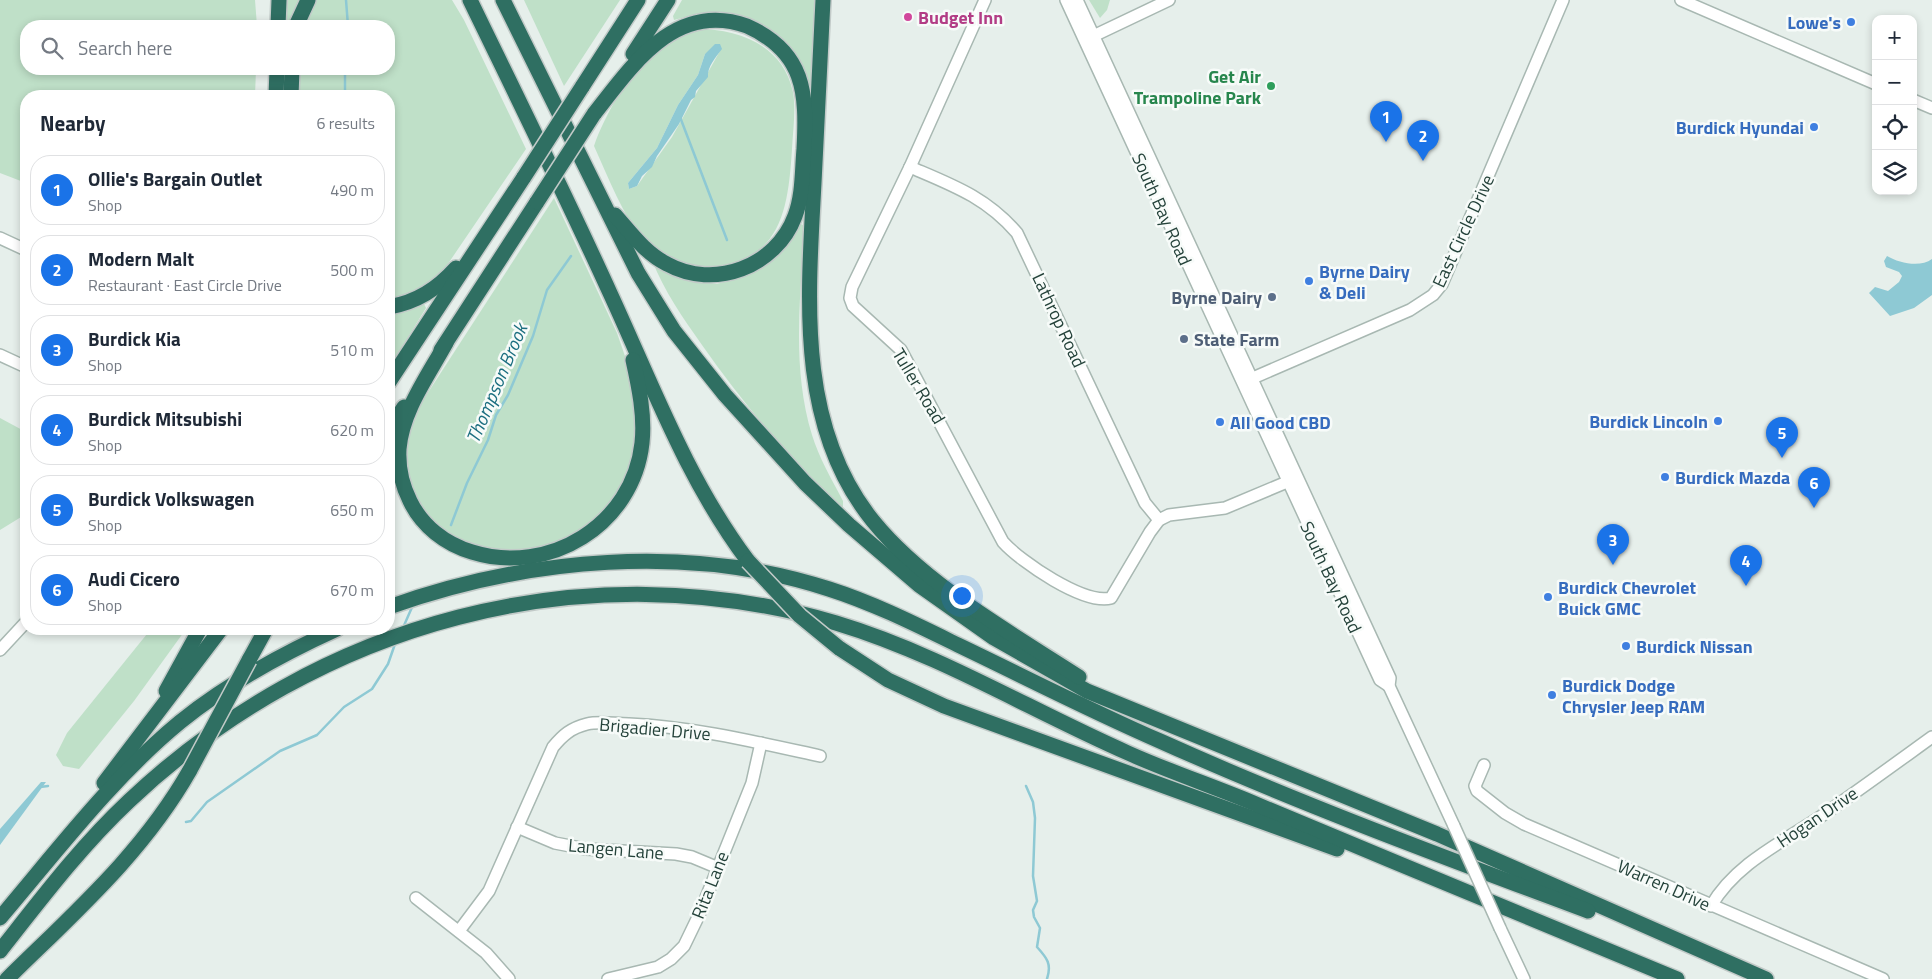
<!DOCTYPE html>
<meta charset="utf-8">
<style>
body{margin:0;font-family:"Titillium Web",sans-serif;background:#f6f6f7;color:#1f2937}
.controls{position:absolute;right:15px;top:15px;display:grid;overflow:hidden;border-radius:10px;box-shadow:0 2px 8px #0003}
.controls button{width:45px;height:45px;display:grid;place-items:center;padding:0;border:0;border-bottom:1px solid #e0e1e3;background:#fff;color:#1f2937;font:25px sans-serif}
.you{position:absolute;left:961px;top:595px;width:18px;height:18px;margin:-12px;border:4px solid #fff;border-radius:50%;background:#1a73e8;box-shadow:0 0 0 8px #1a73e833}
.badge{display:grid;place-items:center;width:32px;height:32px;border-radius:50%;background:#1a73e8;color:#fff;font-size:16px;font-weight:700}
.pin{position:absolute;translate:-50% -41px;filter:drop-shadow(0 1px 2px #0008)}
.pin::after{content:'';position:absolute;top:26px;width:18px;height:15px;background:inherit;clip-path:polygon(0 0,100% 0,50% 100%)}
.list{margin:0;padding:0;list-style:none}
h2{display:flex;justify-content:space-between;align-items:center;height:65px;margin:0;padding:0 20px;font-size:21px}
h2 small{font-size:16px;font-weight:400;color:#747a83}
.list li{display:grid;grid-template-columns:32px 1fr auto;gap:15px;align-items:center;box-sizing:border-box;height:70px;margin:0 10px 10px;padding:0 10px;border:1px solid #e0e1e3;border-radius:20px}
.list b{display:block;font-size:19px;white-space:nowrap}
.list p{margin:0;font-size:16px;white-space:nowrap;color:#747a83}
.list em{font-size:16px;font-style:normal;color:#747a83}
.icon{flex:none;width:28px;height:28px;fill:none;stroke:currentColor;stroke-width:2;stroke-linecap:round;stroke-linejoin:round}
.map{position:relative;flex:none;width:1932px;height:979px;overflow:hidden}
.search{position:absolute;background:#fff;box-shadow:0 2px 8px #0003;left:20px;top:20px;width:375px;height:55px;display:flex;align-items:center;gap:12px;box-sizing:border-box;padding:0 18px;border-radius:20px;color:#747a83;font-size:19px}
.panel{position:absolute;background:#fff;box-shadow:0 2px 8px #0003;left:20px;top:90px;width:375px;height:545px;border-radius:20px}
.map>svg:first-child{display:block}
.green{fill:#bfe0c8;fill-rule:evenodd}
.water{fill:#8ec9d4}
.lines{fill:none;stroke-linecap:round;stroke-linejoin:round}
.stream{stroke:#8ec9d4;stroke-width:2.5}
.minor-casing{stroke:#a8b8b2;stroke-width:14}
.highway-casing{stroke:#c2cac8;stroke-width:18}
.minor{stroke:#fff;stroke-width:11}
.highway{stroke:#2f6f62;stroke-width:15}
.minor-bridge-casing{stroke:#a8b8b2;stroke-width:14;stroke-linecap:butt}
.highway-bridge-casing{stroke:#c2cac8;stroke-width:18;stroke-linecap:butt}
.minor-bridge{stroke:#fff;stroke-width:11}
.highway-bridge{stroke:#2f6f62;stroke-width:15}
.hotel-dot{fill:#d1479c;stroke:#f7fbf9;stroke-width:2}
.shop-dot{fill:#3f7fe0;stroke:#f7fbf9;stroke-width:2}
.leisure-dot{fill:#2e9e5b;stroke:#f7fbf9;stroke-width:2}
.service-dot{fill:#5c6f8a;stroke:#f7fbf9;stroke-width:2}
.labels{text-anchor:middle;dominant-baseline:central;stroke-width:5;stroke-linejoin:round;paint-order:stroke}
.hotel-label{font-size:18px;font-weight:bold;fill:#b23c85;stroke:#f7fbf9;text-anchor:start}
.shop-label{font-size:18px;font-weight:bold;fill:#366cbe;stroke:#f7fbf9;text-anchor:start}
.leisure-label{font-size:18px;font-weight:bold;fill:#27864d;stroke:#f7fbf9;text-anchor:end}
.street-label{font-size:18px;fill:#24423a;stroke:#f7fbf9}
.service-label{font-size:18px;font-weight:bold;fill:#4e5e75;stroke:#f7fbf9;text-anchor:end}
.water-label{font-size:19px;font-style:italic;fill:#1c6f80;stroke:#f7fbf9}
</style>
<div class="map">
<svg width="1932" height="979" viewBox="0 0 1932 979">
<rect width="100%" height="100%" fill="#e6efeb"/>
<g class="green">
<path d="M0,0H255L257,26H26V69H256L255,96H26V183L0,173Z"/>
<path d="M285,0H302L292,21L287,25Z"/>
<path d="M315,0H452L464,20L526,149L439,277L426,288L389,301V96H297V69H389V26H302Z"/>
<path d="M524,0H620L564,86Z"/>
<path d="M682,0H815L810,93L797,63L720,14H697L674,20L673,16Z"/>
<path d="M1089,0H1110L1107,10L1100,18Z"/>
<path d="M697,29C739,29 783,45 793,92C796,110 793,130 792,149C788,211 781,262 707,268C700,268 694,269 688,267C680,266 650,249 645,243C622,214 609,179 594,146C604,116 631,70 655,48C665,39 684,35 697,29ZM721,49L672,137L637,186L629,189L628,183L657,148L678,105L698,75L705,54Z"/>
<path d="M554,198L617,333L627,362L633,392L636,436L631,464L613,501L589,525L547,548L491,551L452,538L424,513L409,481L404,446L416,411Z"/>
<path d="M801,224L804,226C801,297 791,366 812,435C819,458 832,480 843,501V508L837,505C787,455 742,402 702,345C683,318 664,291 652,260L699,281L717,284L740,277L767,262Z"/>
<path d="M424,304L426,308L389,368V315Z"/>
<path d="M0,418L26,432V514L0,530Z"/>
<path d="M151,629H186L134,701L79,769L63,766L56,755L67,733Z"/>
</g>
<g class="water">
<path d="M715,44H720L722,49C716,57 707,67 708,77L696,91L695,97L691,100L679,124L657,156L652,167L642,176L637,186L629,189L628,183L657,148L678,105L698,75L705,54Z"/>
<path d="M1887,256C1899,263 1920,268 1932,259V295L1914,308L1890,316L1869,293L1875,287L1888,291L1899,282L1902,276L1899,272L1886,267L1884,261Z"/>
<path d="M41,782H46L0,845V829Z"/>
</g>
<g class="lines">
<g class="stream">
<path d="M346,0L348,26"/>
<path d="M345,96V69"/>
<path d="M680,117L727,240"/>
<path d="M451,525L467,483L488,440L496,415L508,395L533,336L547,290L571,256"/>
<path d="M402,630L413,605"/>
<path d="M1026,786L1033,802L1035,818L1033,876L1037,901L1033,910L1034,917L1040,928L1037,947C1047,958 1052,964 1047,979"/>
<path d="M40,787L48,786"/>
<path d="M186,822L191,821L207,802L280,751L317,735L344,707L372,689L388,664L395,644"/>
</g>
<defs>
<g id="minor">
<path d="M985,0L910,167L852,287L850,298L853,306L901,350L1003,542C1021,562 1084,605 1111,598L1150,532L1159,520L1169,515L1225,508L1287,482"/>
<path d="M1066,0L1380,680L1389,686"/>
<path d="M1077,0L1390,678L1389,686L1454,826"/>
<path d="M1681,0L1876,84"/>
<path d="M1087,39L1169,0"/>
<path d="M1913,100L1932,108"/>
<path d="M910,167C952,185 986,197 1017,233L1145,503L1159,520"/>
<path d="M0,238L26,250"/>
<path d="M0,355L26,367"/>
<path d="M1246,381L1410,310L1433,295L1442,284L1563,0"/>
<path d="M0,650L26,622"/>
<path d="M1484,765L1475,786L1477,791L1505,813L1524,824L1883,979"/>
<path d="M517,827L555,843L586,849L676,854L692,857L716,867"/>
<path d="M416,898L486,953L509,979"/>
<path d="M1711,906C1736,863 1783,842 1823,815C1859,790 1896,763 1932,737"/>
<path d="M1500,928L1524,979"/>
<path d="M459,931L489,891L553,747C563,735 571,728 587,724C600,721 615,724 629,724C694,727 756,742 820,756"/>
<path d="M608,979L658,967L671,959L684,946L699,915L752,783L761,743"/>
</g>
<g id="highway">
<path d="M470,0C517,97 565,194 610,293C652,384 687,480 748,561"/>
<path d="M503,0L638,273L674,331L725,395L805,483L849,525L919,585L994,638L1087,691L1437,834L1766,979"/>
<path d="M823,0C820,61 817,122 814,183C808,298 796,426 873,521C924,584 1011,633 1079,677"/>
<path d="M278,26L279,0"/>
<path d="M296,26L308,0"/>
<path d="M633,54L668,0"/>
<path d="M582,87L638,0"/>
<path d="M276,96L277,69"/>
<path d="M291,96L292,69"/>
<path d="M594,114C632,66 675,0 747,26C805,52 807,93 804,149C802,171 803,195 795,216C776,267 714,290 667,264C645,253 631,233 615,215"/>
<path d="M389,307C417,302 437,289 456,268"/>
<path d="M446,343C428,376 402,411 399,449C398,467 402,485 410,501C422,526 445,544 472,552C549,576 633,525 642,443C645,416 639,387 633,360"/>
<path d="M441,350L537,202"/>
<path d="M389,382L524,177"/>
<path d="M389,430L404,407"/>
<path d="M389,607C527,558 688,543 829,589C873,603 915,624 958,645C1025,677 1091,711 1160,741C1300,804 1444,857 1588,911"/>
<path d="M839,648L888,680L944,706L1337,849"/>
<path d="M249,660L266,629"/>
<path d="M166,691L200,629"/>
<path d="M104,783L221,629"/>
<path d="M0,918C57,851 112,778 180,722C227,684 282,654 337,629"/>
<path d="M0,951C41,899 81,846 129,801C318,622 584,549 836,623C939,654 1030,710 1128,753C1168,771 1210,785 1251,802C1393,861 1535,921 1677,979"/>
<path d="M7,979C74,913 143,853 190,770"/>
</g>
</defs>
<use href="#minor" class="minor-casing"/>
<use href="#highway" class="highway-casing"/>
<use href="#minor" class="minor"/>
<use href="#highway" class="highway"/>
<defs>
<path id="minor-bridge" d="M1454,826L1500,928"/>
<g id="highway-bridge">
<path d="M524,177L582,87"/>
<path d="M537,202L594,114"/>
<path d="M748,561L800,616L839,648"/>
<path d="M190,770L249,660"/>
</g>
</defs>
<use href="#minor-bridge" class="minor-bridge-casing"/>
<use href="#highway-bridge" class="highway-bridge-casing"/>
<use href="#minor-bridge" class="minor-bridge"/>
<use href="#highway-bridge" class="highway-bridge"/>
</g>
<circle class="hotel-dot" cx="908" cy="17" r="5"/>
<g class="shop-dot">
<circle cx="1851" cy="22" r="5"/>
<circle cx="1814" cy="127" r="5"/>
<circle cx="1309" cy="281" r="5"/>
<circle cx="1718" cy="421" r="5"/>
<circle cx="1220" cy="422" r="5"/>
<circle cx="1665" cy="477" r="5"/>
<circle cx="1548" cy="597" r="5"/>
<circle cx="1626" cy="646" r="5"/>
<circle cx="1552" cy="695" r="5"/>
</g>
<circle class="leisure-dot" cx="1271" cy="86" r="5"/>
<g class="service-dot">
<circle cx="1272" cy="297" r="5"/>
<circle cx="1184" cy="339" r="5"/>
</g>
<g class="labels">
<g class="hotel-label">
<text x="918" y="17">Budget Inn</text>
</g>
<g class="shop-label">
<text x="1841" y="22" text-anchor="end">Lowe's</text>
<text x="1804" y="127" text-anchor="end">Burdick Hyundai</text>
<text x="1319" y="271">Byrne Dairy<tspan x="1319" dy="21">&amp; Deli</tspan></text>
<text x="1708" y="421" text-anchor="end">Burdick Lincoln</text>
<text x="1230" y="422">All Good CBD</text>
<text x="1675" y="477">Burdick Mazda</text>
<text x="1558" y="587">Burdick Chevrolet<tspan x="1558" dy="21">Buick GMC</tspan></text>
<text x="1636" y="646">Burdick Nissan</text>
<text x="1562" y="685">Burdick Dodge<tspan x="1562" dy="21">Chrysler Jeep RAM</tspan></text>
</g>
<g class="leisure-label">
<text x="1261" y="76">Get Air<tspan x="1261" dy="21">Trampoline Park</tspan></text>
</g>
<g class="street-label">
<text transform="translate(1162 209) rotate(66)">South Bay Road</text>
<text transform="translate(1463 231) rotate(-65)">East Circle Drive</text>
<text transform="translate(1059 320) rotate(65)">Lathrop Road</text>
<text transform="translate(919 386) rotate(59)">Tuller Road</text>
<text transform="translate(1331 577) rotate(65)">South Bay Road</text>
<text transform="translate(655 729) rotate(5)">Brigadier Drive</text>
<text transform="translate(1817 817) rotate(-34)">Hogan Drive</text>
<text transform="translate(616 849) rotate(5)">Langen Lane</text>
<text transform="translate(710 885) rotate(-68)">Rita Lane</text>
<text transform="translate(1664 885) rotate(24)">Warren Drive</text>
</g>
<g class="service-label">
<text x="1262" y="297">Byrne Dairy</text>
<text x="1194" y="339" text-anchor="start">State Farm</text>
</g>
<g class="water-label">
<text transform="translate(496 383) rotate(-67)">Thompson Brook</text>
</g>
</g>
</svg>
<div class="controls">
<button>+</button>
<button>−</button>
<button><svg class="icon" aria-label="locate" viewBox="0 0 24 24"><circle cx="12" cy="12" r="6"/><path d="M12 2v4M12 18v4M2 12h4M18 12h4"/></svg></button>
<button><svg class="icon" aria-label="layers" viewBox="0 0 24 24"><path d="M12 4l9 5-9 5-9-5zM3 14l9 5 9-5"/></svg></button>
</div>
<div class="you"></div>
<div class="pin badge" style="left:1386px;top:142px">1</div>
<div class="pin badge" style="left:1423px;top:161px">2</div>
<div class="pin badge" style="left:1613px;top:565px">3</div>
<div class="pin badge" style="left:1746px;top:586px">4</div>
<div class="pin badge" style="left:1782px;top:458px">5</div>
<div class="pin badge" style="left:1814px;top:508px">6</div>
<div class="search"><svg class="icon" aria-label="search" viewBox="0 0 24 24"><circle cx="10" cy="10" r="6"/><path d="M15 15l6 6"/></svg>Search here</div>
<section class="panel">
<h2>Nearby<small>6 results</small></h2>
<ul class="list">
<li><span class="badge">1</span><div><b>Ollie's Bargain Outlet</b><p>Shop</p></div><em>490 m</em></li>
<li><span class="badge">2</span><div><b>Modern Malt</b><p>Restaurant · East Circle Drive</p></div><em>500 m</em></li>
<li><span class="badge">3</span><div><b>Burdick Kia</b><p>Shop</p></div><em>510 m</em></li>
<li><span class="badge">4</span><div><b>Burdick Mitsubishi</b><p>Shop</p></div><em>620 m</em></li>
<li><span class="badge">5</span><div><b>Burdick Volkswagen</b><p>Shop</p></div><em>650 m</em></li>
<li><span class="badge">6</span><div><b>Audi Cicero</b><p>Shop</p></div><em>670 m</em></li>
</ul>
</section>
</div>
